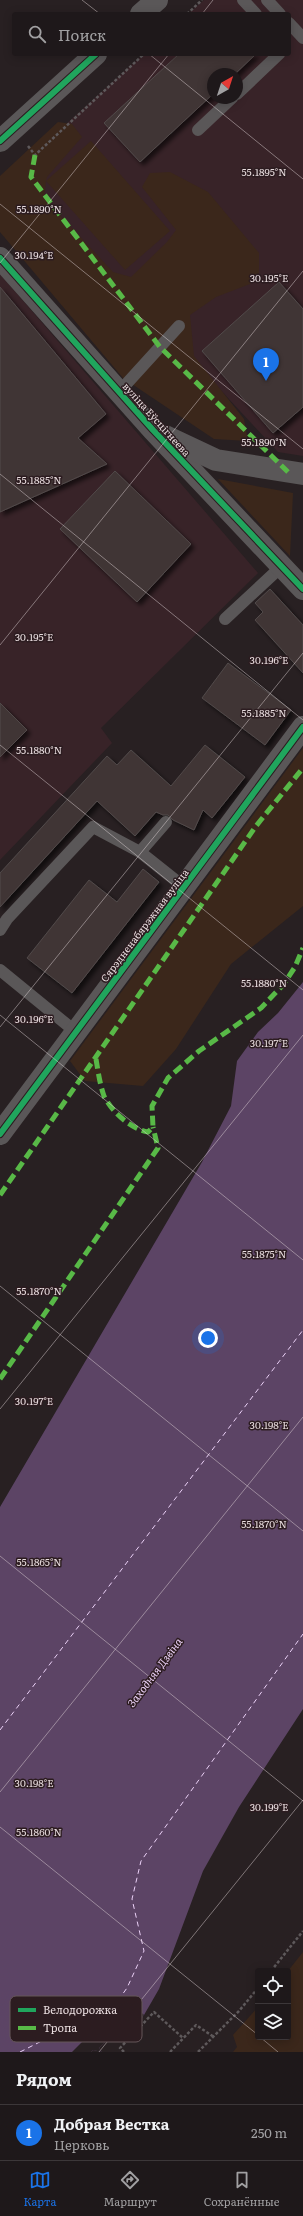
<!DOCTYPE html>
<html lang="ru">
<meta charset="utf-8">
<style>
body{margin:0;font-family:Literata,serif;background:#262123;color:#f1f3f6}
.controls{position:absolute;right:12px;bottom:12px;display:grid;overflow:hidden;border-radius:4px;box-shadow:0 2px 10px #0003}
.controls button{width:36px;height:36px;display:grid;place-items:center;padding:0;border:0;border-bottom:1px solid #3c3739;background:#1e181a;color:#f1f3f6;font:20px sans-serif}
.compass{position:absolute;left:207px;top:68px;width:36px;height:36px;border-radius:50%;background:#1e181a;box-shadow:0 2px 10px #0003;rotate:39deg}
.you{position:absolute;left:208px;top:1338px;width:14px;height:14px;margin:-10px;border:3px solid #fff;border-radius:50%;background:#1a73e8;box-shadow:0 0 0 6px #1a73e833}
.badge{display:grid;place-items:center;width:26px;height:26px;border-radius:50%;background:#1a73e8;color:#fff;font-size:13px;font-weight:700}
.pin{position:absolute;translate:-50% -33px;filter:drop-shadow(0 1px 2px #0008)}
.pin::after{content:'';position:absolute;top:21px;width:14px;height:12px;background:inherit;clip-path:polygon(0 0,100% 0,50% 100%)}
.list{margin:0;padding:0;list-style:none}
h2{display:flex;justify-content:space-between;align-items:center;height:52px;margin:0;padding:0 16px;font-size:17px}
h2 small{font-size:13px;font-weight:400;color:#a1a0a2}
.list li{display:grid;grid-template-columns:26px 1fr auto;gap:12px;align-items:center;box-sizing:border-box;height:56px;padding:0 16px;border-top:1px solid #3c3739}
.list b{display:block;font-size:15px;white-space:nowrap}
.list p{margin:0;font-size:13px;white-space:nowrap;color:#a1a0a2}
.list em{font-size:13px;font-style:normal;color:#a1a0a2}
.icon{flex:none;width:22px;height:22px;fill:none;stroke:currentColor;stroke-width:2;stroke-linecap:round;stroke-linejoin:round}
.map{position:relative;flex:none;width:303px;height:2052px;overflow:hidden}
.search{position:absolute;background:#1e181a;box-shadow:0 2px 10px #0003;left:12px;right:12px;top:12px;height:44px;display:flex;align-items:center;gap:10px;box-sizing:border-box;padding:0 14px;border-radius:4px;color:#a1a0a2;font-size:15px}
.sheet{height:108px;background:#1e181a}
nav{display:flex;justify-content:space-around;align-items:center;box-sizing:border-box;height:56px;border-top:1px solid #3c3739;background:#1e181a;font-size:11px;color:#a1a0a2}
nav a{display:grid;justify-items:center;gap:2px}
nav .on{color:#1a73e8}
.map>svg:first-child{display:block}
.built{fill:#382328;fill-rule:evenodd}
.green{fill:#3b271b}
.water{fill:#5c4465}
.pier{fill:#282022}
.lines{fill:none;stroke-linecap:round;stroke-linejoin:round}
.ferry{stroke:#ebd1f7;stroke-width:1;stroke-dasharray:5 4;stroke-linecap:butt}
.building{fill:#413535;stroke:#514a4a;filter:url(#shadow)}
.path{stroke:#5e595b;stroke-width:2.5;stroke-dasharray:3 2;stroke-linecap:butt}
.service{stroke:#5a5758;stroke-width:12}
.minor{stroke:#5a5758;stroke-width:22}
.quiet{stroke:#58b947;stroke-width:5;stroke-dasharray:10 5;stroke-linecap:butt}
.cycleway-casing{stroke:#2c1c20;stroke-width:8}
.cycleway{stroke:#20a55d;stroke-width:6}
.ticks{fill:none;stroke:#e9dddf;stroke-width:1;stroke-opacity:0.45}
.labels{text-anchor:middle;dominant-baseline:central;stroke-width:3;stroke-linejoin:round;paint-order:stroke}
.street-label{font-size:10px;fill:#e9dddf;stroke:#2c1c20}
.water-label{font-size:11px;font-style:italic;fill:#ebd1f7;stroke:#2c1c20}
.key{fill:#2c1c20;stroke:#655659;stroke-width:1}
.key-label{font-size:11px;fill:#e9dddf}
.ticks-label{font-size:10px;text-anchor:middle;fill:#e9dddf;stroke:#2c1c20;stroke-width:3;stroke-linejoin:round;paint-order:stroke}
</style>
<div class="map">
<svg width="303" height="2052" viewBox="0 0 303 2052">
<defs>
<filter id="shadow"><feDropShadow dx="3.5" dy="3.5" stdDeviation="2" flood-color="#0009"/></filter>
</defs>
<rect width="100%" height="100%" fill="#282022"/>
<g class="built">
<path d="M204,0H303V456L278,452L16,169L144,54H289V14H188ZM213,74H237V98H213Z"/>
<path d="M0,274L258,573L101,728L112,743L0,860Z"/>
</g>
<g class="green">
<path d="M58,122L72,124L82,137L47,177L46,181L91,141L170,231L125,270L46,181L44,198L113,272L131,277L167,242L176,230L142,187L150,173L170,172L208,192L259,253V273L250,284L216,297L190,315L194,356L244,419L248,441L214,439L123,378L0,232V176Z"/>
<path d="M218,479L293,493L290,556Z"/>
<path d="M303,748V906L231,964L176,1049L143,1086L85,1081L70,1061Z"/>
<path d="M303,1952V2052H233L237,2047L233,2035L258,2007V2037H288V1971Z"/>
</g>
<path class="water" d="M303,982V1709L239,1807L203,1871L159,1989L144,2015L139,2022L132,2015L99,2048L102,2052L93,2050L91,2052H0V1507L202,1162L231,1106L237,1061L258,1032L278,1013Z"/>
<path class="pier" d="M126,1998L144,2015L139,2021L132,2015L99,2048L102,2052L93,2050L91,2052H72Z"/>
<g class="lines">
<g class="ferry">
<path d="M0,1730L303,1330"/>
<path d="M20,2052L89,2017L104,2020L127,1988L144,1951L132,1899L141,1861L303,1634"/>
</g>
</g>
<g class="building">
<path d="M179,54H256L235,74H213V94L140,162L104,123Z"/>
<path d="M279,282L303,309V407L273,433L202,351Z"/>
<path d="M0,287L106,414L78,438L107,464L0,512Z"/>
<path d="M115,471L191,544L137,602L60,529Z"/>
<path d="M270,589L303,625V673L255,620L263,612L255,603Z"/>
<path d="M228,663L291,710L265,745L202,698Z"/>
<path d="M0,703L27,730L0,757Z"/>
<path d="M205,745L245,777L212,818L203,810L194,830L173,820L168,815H163L156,812L135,836L97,801L0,907V873L107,756L117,765L131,750L171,786Z"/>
<path d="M143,869L159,882L72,993L27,958L89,880L117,902Z"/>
</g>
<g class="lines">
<g class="path">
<path d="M187,14L202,0"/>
<path d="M28,146L35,155L144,54"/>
<path d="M271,1971L303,1931"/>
<path d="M104,2020L127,2040"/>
<path d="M124,2052L120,2048L154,2012L183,2038"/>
<path d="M170,2052L196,2025L214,2037"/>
<path d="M198,2052L239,2011L258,1988"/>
</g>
<g class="service">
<path d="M243,0L256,14"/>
<path d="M267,0L280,14"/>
<path d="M289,23L303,38"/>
<path d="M237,94L279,54"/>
<path d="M198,130L232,98"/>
<path d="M119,392L179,326"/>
<path d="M225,619L282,566"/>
<path d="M140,852L166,822"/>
<path d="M0,930L7,919L93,827L140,852L184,887"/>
<path d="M0,970L76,1032"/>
</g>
<g class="minor">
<path d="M141,14L157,0"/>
<path d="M0,141L96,54"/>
<path d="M0,258L153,430L303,589"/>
<path d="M165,436L216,460L303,474"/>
<path d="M0,1134L303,727"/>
</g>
<g class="quiet">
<path d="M35,155L31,177L160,347L288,472"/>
<path d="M96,1059C98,1071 100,1085 104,1096C112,1112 131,1129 148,1132L153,1127L152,1106L168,1078L199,1051L261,1008L283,985L295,967L303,948"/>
<path d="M0,1195L256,826L303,768"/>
<path d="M0,1379L158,1148L153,1127"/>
</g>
<defs>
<g id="cycleway">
<path d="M0,141L96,54"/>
<path d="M0,258L153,430L303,589"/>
<path d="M0,1134L303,727"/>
</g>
</defs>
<use href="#cycleway" class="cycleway-casing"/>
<use href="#cycleway" class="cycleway"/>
</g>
<path class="ticks" d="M82,0L100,14M202,14L213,0M149,54L303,179M0,204L303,449M0,263L169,54M0,474L303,720M0,645L303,271M0,745L303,990M0,1015L303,1260M0,1027L303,653M0,1286L303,1531M0,1409L303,1035M0,1556L303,1801M0,1792L303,1417M0,1827L258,2035M260,2037L278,2052M99,2052L303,1800"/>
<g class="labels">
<g class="street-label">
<text transform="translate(157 419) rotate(48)">вуліца Еўсцігнеева</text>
<text transform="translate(144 925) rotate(-53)">Сярэдненабярэжная вуліца</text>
</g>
<g class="water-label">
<text transform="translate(154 1672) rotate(-53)">Заходняя Дзвіна</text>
</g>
</g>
<rect x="10" y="1996" width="132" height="46" rx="6" class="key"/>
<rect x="18" y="2008" width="18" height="4" fill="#20a55d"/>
<rect x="18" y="2026" width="18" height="4" fill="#58b947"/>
<g class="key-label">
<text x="43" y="2014">Велодорожка</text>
<text x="43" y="2032">Тропа</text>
</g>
<g class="ticks-label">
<text x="264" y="176">55.1895°N</text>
<text x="39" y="213">55.1890°N</text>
<text x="34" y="259">30.194°E</text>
<text x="269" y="282">30.195°E</text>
<text x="264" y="446">55.1890°N</text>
<text x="39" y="484">55.1885°N</text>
<text x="34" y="641">30.195°E</text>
<text x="269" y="664">30.196°E</text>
<text x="264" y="717">55.1885°N</text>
<text x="39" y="754">55.1880°N</text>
<text x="264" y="987">55.1880°N</text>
<text x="34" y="1023">30.196°E</text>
<text x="269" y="1047">30.197°E</text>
<text x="264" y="1258">55.1875°N</text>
<text x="39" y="1295">55.1870°N</text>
<text x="34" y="1405">30.197°E</text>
<text x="269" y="1429">30.198°E</text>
<text x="264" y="1528">55.1870°N</text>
<text x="39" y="1566">55.1865°N</text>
<text x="34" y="1787">30.198°E</text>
<text x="269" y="1811">30.199°E</text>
<text x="39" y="1836">55.1860°N</text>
</g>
</svg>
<div class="controls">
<button><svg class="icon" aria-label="locate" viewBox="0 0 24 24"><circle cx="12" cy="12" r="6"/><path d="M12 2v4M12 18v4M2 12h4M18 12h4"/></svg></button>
<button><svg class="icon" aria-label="layers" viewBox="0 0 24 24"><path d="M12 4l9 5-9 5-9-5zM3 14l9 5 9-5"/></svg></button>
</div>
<svg class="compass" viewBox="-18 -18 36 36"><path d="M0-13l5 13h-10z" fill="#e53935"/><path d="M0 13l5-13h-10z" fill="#a1a0a2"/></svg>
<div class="you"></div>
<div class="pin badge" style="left:266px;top:381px">1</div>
<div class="search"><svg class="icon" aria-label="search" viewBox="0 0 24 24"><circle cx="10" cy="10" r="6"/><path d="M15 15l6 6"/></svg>Поиск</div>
</div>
<section class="sheet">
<h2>Рядом<small></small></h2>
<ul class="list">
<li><span class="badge">1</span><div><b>Добрая Вестка</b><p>Церковь</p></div><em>250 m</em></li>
</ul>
</section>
<nav>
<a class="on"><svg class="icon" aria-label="map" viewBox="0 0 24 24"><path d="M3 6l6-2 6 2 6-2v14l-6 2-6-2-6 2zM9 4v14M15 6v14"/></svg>Карта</a>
<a><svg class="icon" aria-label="directions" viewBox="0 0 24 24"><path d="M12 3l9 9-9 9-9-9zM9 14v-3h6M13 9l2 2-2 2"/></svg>Маршрут</a>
<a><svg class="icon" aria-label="saved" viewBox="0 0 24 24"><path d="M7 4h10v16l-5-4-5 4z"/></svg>Сохранённые</a>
</nav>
